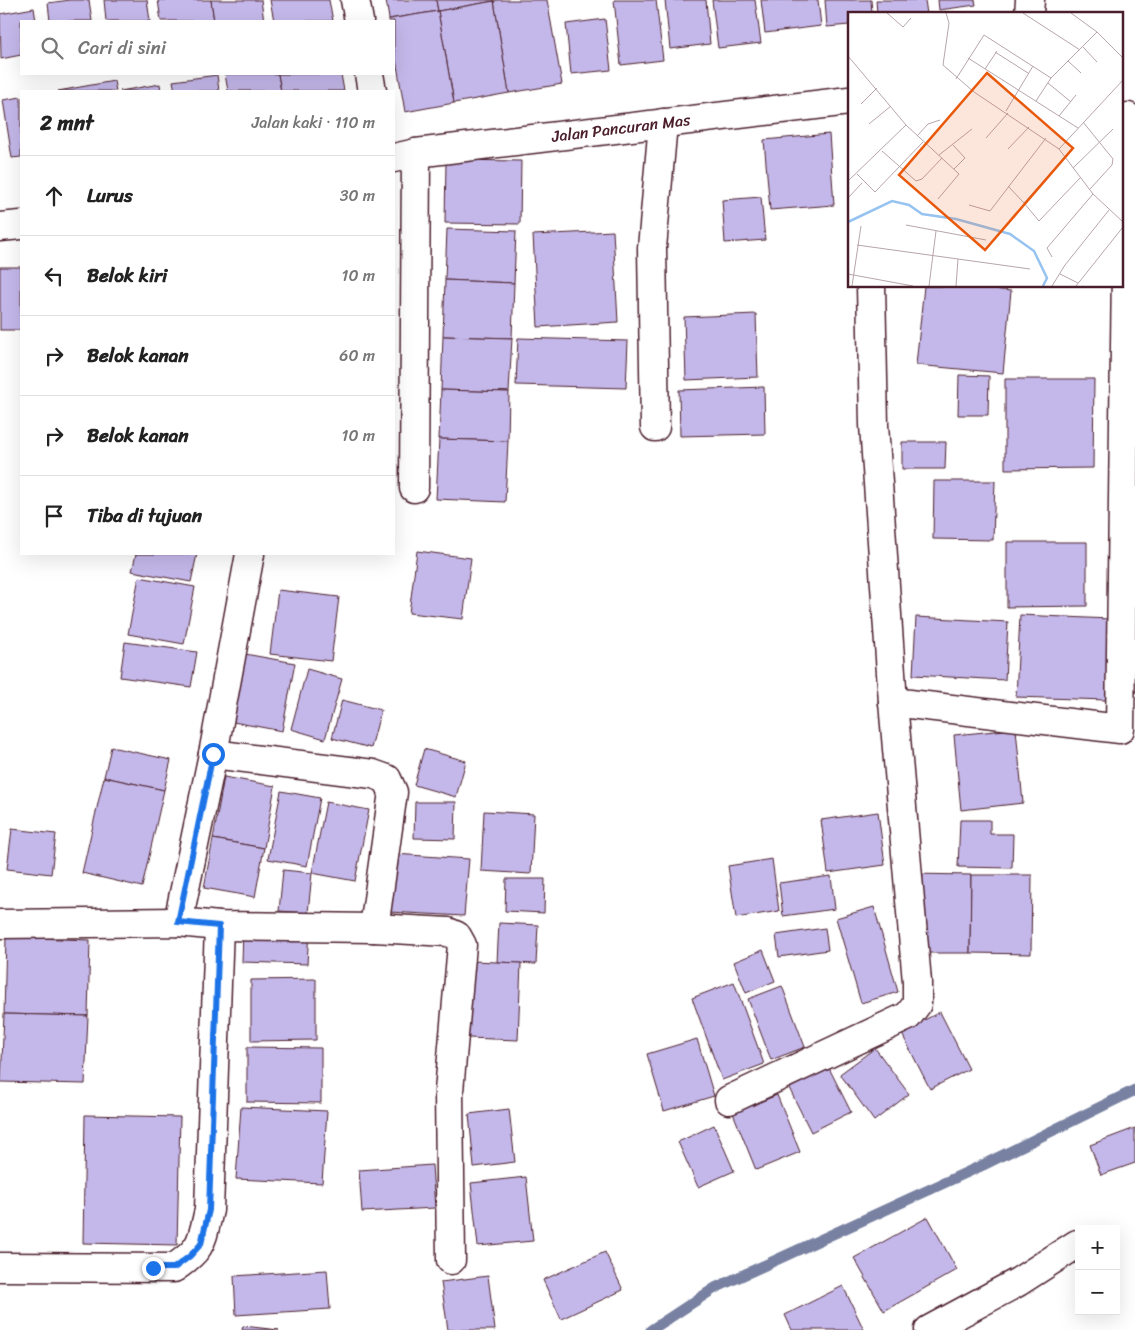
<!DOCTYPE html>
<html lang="id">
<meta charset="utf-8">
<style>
body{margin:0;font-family:Sriracha,sans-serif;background:#f2f2f2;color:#222}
.controls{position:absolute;right:15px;bottom:15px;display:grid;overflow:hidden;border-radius:0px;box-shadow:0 5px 20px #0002}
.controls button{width:45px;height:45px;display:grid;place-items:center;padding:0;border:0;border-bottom:1px solid #e0e0e0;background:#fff;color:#222;font:25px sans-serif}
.stop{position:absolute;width:15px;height:15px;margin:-11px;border:4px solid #1a73e8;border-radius:50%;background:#fff}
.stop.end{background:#1a73e8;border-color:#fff;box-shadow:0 1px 5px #0008}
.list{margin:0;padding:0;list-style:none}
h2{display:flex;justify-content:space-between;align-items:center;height:65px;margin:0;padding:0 20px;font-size:21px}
h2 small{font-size:16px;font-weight:400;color:#767676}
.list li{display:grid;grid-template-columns:32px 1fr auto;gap:15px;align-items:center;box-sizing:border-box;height:80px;padding:0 20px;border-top:1px solid #e0e0e0}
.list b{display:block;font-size:19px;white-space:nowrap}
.list em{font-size:16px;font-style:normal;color:#767676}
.icon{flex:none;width:28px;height:28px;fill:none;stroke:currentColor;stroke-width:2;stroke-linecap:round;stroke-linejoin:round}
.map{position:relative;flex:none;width:1135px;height:1330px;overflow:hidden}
.search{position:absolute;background:#fff;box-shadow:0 5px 20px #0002;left:20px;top:20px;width:375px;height:55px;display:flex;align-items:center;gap:12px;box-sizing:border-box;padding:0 18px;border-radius:0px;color:#767676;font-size:19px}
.panel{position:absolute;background:#fff;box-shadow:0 5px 20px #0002;left:20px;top:90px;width:375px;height:465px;border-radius:0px}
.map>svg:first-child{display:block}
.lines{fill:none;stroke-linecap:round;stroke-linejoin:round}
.stream{stroke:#7881a1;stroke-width:11}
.building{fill:#c4b8ea;stroke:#4a1f2b}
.minor-casing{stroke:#4a1f2b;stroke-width:31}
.minor{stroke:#fff;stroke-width:28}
.route{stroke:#1a73e8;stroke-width:6}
.labels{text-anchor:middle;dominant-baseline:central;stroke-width:4.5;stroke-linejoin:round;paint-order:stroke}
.street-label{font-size:16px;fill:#4a1f2b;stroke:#fff}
.inset-river{fill:none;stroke:#96c3f0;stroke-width:2.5}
.inset-road{fill:none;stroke:#b7a5aa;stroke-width:1}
.view{fill:#e8590c;fill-opacity:0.15;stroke:#e8590c;stroke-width:2.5}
.inset-edge{fill:none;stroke:#4a1f2b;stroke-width:2.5}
</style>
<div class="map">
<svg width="1135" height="1330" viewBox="0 0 1135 1330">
<rect width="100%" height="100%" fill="#fff"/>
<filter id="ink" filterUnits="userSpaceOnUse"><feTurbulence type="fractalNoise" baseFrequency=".02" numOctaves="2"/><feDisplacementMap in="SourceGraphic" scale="10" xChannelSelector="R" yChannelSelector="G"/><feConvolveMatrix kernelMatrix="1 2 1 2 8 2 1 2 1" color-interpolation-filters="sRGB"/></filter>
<g filter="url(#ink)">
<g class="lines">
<path class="stream" d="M651,1330L715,1288L983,1165L1135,1090"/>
</g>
<g class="building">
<path d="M70,0H89L92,21H50L48,3Z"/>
<path d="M104,0H147L150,21H106Z"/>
<path d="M158,0H211L214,21H161Z"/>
<path d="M211,0H261L264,21H214Z"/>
<path d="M270,0H329L333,21H274Z"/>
<path d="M386,0H436L438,11L389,19Z"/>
<path d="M436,0H494V1L438,11Z"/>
<path d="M498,0H547L562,84L509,93L494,1Z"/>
<path d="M614,0H656L663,60L621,65Z"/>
<path d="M665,0H706L710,44L670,49Z"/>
<path d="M712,0H755L761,43L718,48Z"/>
<path d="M761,0H818L821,26L765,33Z"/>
<path d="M825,0H871L872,14H849V25L827,27Z"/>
<path d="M876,0H925L927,14H877Z"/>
<path d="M938,0H975L976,5L939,10Z"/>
<path d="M494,1L509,93L454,103L438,11Z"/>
<path d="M34,8L36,21H21V55L1,59L0,14Z"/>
<path d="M438,11L454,103L405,112L394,48V21H389V19Z"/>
<path d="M605,19L611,70L571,74L566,24Z"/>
<path d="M225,74H278L281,91H228Z"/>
<path d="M278,74H341L344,91H281Z"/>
<path d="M217,75L219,91H175L173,81Z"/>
<path d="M114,81L116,91H58Z"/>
<path d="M160,84L161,91H120Z"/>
<path d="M21,97V157L12,158L3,100Z"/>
<path d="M829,134L834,205L770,210L764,140Z"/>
<path d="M446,160L521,161L520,224L445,223Z"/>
<path d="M761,197L765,240L725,243L722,200Z"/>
<path d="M447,229L516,231L514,283L445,280Z"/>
<path d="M613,231L618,322L538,327L533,235Z"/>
<rect x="0" y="267" width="21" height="63"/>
<path d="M445,280L514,283L512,338L443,336Z"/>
<path d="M924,286H965L1011,291L1003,373L916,365Z"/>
<path d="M756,314L758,377L686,380L684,317Z"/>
<path d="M443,336L512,338L509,392L441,390Z"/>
<path d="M518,338L628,341L626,388L516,385Z"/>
<path d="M959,375L989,376L988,415H958Z"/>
<path d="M1005,379H1094L1093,468L1005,469Z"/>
<path d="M764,387L765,434L680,436L679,390Z"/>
<path d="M441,390L509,392L508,441L439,439Z"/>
<path d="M439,439L508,441L505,502L436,499Z"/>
<path d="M902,442H946L945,469H902Z"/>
<path d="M934,481H995L993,540L933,539Z"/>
<path d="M1007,542H1087V606L1007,607Z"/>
<path d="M417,551L471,558L463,619L409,613Z"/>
<path d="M136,554H197L191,582L132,571Z"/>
<path d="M139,577L195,587L184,644L128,634Z"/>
<path d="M278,590L339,597L331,661L270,654Z"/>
<path d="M1020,615L1110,619L1106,700L1016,697Z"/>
<path d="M916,617L1008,622L1005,680L913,675Z"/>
<path d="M125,642L197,652L191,687L120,677Z"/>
<path d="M245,654L295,663L282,731L233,722Z"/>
<path d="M307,669L342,679L325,739L291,729Z"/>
<path d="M342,700L381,710L371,748L332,738Z"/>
<path d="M1016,729L1023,803L961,810L954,735Z"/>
<path d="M111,747L171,760L164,790L104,777Z"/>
<path d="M424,749L466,761L456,797L414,785Z"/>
<path d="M104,777L164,790L142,887L82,873Z"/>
<path d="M224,777L275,786L264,848L213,839Z"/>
<path d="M281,791L320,798L307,866L268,859Z"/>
<path d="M326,802L369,810L355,881L312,873Z"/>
<path d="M415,802H456L455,839L414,838Z"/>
<path d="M484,811L534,814L531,874L481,871Z"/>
<path d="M878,812L885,865L828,873L821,820Z"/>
<path d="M960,820H990V834H1013L1012,868L958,867Z"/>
<path d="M12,829L56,834L51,874L7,869Z"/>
<path d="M213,839L264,848L255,897L204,888Z"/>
<path d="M394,854L469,859L464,916L389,912Z"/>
<path d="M772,859L779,911L736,918L728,866Z"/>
<path d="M283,870L312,873L308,913L279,911Z"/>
<path d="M912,874L971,875L970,953H923Z"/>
<path d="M971,875H1032L1031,954L970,953Z"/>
<path d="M831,876L835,909L783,916L779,883Z"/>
<path d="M506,879H545L544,913L505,911Z"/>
<path d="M874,907L898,992L861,1003L836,918Z"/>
<path d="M499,923L538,925L536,964L497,962Z"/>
<path d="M243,928L309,930L307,964L242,962Z"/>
<path d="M825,928L828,950L779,957L776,935Z"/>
<path d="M6,937L90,940L88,1016L4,1014Z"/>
<path d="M763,950L775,981L746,993L734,962Z"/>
<path d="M472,961L521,963L518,1040L468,1038Z"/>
<path d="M316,979V1040L251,1041V980Z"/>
<path d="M734,982L764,1064L722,1080L692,998Z"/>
<path d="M782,986L805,1047L771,1060L748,999Z"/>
<path d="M940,1012L969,1069L930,1089L901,1032Z"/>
<path d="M4,1014L88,1016L85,1084L1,1082Z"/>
<path d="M697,1039L714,1096L664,1111L647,1054Z"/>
<path d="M247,1047L321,1048V1103L247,1102Z"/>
<path d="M875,1048L909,1094L874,1121L840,1074Z"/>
<path d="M828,1066L851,1112L811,1132L788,1086Z"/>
<path d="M777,1095L800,1152L756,1170L733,1113Z"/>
<path d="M241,1107L327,1111L322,1183L236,1179Z"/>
<path d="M509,1109L515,1162L474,1167L469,1114Z"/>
<path d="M85,1115L180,1117L177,1245L83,1243Z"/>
<path d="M714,1125L734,1171L698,1187L678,1142Z"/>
<path d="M1135,1128V1163L1101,1175L1090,1145Z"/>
<path d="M432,1165L435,1208L362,1212L359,1170Z"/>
<path d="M526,1177L533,1241L478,1246L471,1183Z"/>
<path d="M928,1217L957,1270L884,1311L854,1258Z"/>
<path d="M605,1252L623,1290L561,1319L543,1280Z"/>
<path d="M327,1270L330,1309L236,1315L234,1276Z"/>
<path d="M488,1276L495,1330H448L441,1282Z"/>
<path d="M843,1286L864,1330H792L785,1315Z"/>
<path d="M243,1326L279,1330H242Z"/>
</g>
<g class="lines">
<defs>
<g id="minor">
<path d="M355,0L359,21"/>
<path d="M1029,14L1030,0"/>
<path d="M369,74L372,91"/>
<path d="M394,158L416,153L849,101"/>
<path d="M0,227L21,225"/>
<path d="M655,427L652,248L663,123"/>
<path d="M414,488L416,153"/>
<path d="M893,702L1120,729L1128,117"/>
<path d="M213,754L373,774L387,779L393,792L374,928"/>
<path d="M178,922L213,754L250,554"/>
<path d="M0,924L178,922L219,926L374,928L448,932L457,936L462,945L449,1091L451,1260"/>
<path d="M729,1100L908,1016L917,1004V982L893,702L874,425L871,286"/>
<path d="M0,1267L174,1268C203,1248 201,1243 209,1210L219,926"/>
<path d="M929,1330L1018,1282L1077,1244"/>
</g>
</defs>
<use href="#minor" class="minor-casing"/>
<use href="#minor" class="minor"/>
</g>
</g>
<g class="lines" filter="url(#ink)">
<path class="route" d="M153,1268H174L190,1256L201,1244L209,1210L219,926L178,922L213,754"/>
</g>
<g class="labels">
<g class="street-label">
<text transform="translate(621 128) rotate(-7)">Jalan Pancuran Mas</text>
</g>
</g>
<g transform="translate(848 12)">
<rect width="275" height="275" fill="#fff"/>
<path class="inset-river" d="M0,210L44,189L61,193L74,202L108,207L162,222L186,239L199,266L195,274"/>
<path class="inset-road" d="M39,1L55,15L63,6M98,1L101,11L95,53L126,80L211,137L245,182L275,210M175,1L232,38M223,1L249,20L275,46M235,35L249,50M147,40L180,61M0,44L58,113L111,162L90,187M120,46L230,116M220,49L233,61M137,57L149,39M108,67L136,23L203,66M200,71L223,90M188,89L203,66L249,20M13,92L29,76M158,99L185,54M211,104L228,83M235,110L265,147L264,153L242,177M21,112L43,94M69,124L80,112L92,108M138,126L160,101M105,133L117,146L106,157M160,137L181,115M211,137L275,68M34,139L68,169L74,167L94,146M91,143L124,117M225,156L265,117M9,162L27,180L75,130M0,169L58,113M160,174L176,191L217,145M0,186L14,171M176,191L191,209L232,166M121,193L142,199L198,126M58,213L138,228M9,233L182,257M204,245L199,236L245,182M0,262L65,274M212,262L230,271M4,274L13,214M81,274L88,219M108,274L110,247M204,274L217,253L261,198M228,274L275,215"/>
<path class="view" d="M139,61L225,136L137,238L51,163Z"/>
<rect width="275" height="275" class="inset-edge"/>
</g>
</svg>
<div class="controls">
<button>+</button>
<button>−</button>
</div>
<div class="stop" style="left:213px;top:754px"></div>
<div class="stop end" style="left:153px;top:1268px"></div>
<div class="search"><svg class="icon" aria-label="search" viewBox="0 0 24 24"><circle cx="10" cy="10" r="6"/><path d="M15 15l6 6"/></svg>Cari di sini</div>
<section class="panel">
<h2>2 mnt<small>Jalan kaki · 110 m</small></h2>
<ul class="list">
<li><svg class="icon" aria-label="ahead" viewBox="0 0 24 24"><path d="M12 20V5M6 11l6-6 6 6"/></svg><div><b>Lurus</b></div><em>30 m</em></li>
<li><svg class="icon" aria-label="left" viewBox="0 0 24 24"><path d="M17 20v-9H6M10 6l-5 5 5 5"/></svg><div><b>Belok kiri</b></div><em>10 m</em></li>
<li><svg class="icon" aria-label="right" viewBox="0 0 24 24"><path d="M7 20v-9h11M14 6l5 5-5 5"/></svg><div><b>Belok kanan</b></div><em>60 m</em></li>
<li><svg class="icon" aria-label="right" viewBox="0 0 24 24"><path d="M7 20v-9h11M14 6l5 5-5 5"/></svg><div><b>Belok kanan</b></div><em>10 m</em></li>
<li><svg class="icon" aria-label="arrive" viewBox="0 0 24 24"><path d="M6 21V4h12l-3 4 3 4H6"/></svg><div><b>Tiba di tujuan</b></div></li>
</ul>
</section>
</div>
